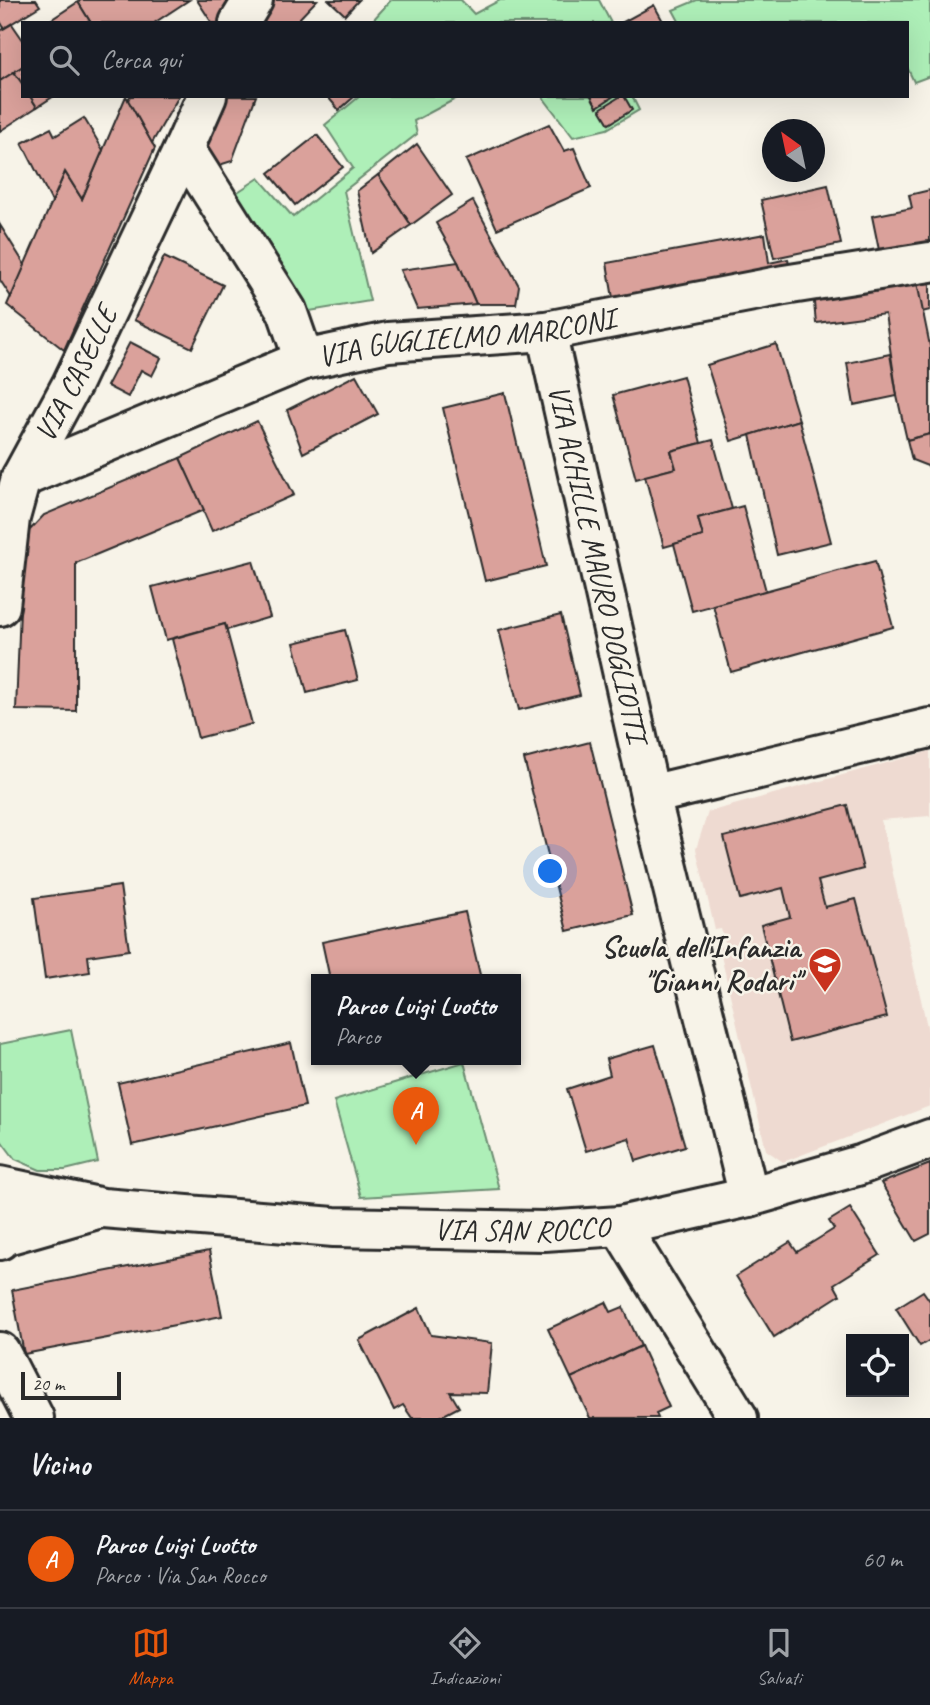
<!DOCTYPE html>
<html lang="it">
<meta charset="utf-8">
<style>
body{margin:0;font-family:Caveat,sans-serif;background:#242831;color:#f1f3f6}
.controls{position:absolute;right:21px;bottom:21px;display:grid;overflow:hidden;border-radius:0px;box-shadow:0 7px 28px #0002}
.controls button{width:63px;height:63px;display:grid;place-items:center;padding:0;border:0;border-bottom:2px solid #363941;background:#171b24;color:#f1f3f6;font:35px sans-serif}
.compass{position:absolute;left:762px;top:119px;width:63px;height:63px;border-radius:50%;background:#171b24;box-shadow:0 7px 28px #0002;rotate:327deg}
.scale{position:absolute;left:21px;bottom:18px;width:100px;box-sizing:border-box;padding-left:7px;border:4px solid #2b2b2b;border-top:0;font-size:19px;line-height:24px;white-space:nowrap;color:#2b2b2b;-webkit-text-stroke:5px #f7f3e8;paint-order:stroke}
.you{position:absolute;left:551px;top:872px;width:24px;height:24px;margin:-18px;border:5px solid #fff;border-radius:50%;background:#1a73e8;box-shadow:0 0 0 10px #1a73e833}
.badge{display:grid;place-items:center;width:46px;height:46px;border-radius:50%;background:#ea580c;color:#fff;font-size:23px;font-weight:700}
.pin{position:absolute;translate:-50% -58px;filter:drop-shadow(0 2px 4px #0008)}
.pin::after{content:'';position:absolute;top:37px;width:24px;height:21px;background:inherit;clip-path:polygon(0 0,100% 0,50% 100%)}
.popup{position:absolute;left:311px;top:974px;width:210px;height:91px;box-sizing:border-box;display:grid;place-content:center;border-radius:0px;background:#171b24;filter:drop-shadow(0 2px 5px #0005);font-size:23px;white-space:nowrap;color:#9ea1a6}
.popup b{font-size:26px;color:#f1f3f6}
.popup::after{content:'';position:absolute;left:50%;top:100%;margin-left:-14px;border:14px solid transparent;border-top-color:#171b24}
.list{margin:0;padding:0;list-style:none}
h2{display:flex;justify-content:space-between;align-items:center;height:91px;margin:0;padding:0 28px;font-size:30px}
h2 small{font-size:23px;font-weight:400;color:#9ea1a6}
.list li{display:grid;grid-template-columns:46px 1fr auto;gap:21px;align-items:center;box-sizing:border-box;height:98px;padding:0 28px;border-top:2px solid #363941}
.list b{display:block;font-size:26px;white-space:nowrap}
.list p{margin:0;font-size:23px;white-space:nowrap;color:#9ea1a6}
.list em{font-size:23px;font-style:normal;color:#9ea1a6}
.icon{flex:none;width:38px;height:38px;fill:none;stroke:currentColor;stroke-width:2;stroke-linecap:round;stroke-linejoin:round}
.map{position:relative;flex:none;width:930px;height:1418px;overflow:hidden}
.search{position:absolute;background:#171b24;box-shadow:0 7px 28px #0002;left:21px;right:21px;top:21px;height:77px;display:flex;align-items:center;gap:18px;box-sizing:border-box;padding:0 24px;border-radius:0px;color:#9ea1a6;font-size:26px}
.sheet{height:189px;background:#171b24}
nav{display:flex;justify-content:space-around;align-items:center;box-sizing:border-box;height:98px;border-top:2px solid #363941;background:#171b24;font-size:19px;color:#9ea1a6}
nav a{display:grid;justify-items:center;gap:4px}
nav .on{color:#ea580c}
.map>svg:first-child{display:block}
.built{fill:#eedad1}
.green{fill:#aeefb8;stroke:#6c8d72;stroke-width:2}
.building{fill:#daa19b;stroke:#2b2b2b;stroke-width:2}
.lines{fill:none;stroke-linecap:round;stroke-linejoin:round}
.minor-casing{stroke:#2b2b2b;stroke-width:44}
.tertiary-casing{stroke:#2b2b2b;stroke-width:44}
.minor{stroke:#f7f3e8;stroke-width:38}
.tertiary{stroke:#f7f3e8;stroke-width:38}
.labels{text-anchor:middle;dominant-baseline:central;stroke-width:5;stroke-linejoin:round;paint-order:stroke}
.street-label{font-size:30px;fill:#2b2b2b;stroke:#f7f3e8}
.poi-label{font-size:30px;font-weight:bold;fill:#2b2b2b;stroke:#f7f3e8;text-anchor:end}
</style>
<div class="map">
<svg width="930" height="1418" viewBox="0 0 930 1418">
<rect width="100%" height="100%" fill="#f7f3e8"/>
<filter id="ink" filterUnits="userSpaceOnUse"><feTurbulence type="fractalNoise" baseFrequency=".0143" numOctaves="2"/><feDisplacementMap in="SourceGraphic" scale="14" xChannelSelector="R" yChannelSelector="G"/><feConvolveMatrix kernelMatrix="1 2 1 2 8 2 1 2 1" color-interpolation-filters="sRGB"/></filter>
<g filter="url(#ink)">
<path class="built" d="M930,751V816L881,820L930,1040V1106L783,1162L766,1150L719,947L726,946L721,929L715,930L696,849L708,812Z"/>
<g class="green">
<path d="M391,0H461L474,14L500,0H599L611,23H376L373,20Z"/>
<path d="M697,0H930V76L914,82L907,67V23H680L673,10Z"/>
<path d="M360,96H461L414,121L417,134L344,191L370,301L304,312L233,195L259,178L293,217L353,168L325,125Z"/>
<path d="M542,96H632L639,110L607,129L573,137Z"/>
<path d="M71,1030L98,1162L65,1170H40L15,1159L0,1139V1044Z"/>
<path d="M464,1062L499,1189L361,1197L334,1101Z"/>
</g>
<g class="building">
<path d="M0,0H36L40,6L4,28L0,21Z"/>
<path d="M81,0H189L154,23H91L78,2Z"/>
<path d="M197,0H225L233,11L224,23H212Z"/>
<path d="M256,0H317L295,23H242Z"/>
<path d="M329,0H359L345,15Z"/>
<path d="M78,2L91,23H46Z"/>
<path d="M654,5L664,23H624L623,22Z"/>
<path d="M12,24L23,40V66L0,81V31Z"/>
<path d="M23,66V85L14,72Z"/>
<path d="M14,72L23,85V96H30L37,107L0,131V81Z"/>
<path d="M30,96H54L37,107Z"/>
<path d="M126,96L155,148L64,350L7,305L65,172L82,199Z"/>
<path d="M130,96H179L152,143L128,100Z"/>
<path d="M211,96H256L232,161L216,166L196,132Z"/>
<path d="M327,96H355L339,110Z"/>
<path d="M591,96H614L597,107Z"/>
<path d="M621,96H624L632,110L609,124L600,109Z"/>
<path d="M84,118L103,150L82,199L65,172L52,202L22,143L51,128L55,136Z"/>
<path d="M549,124L564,151L574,148L591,188L497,229L466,160Z"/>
<path d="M317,135L343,167L295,205L269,173Z"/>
<path d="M417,144L452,195L411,225L378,175Z"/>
<path d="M378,175L411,225L371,253L357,191Z"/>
<path d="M828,185L841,244L774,258L761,200Z"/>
<path d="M930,190V245L880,255L872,216L912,208L909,195Z"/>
<path d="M473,201L519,286L516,304H476L458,262L436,223Z"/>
<path d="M0,225L25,265L11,297L0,280Z"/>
<path d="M765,234L769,263L788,259L790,272L614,304L607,263Z"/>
<path d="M164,257L223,285L192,348L134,320Z"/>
<path d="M458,262L476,304L417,309L400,270Z"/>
<path d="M930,266V310L922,312L914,268Z"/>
<path d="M914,268L930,346V434L907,440L897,396L885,314L816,323L812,282Z"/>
<path d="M130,342L161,358L152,376L141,370L128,397L107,386Z"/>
<path d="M776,344L799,420L731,441L707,365Z"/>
<path d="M890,354L897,396L854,405L847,363Z"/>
<path d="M356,375L378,414L303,453L287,410Z"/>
<path d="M683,376L701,443L671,451L676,468L636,479L613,395Z"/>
<path d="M505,393L546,566L485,581L443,408Z"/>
<path d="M799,420L831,542L777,555L750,435Z"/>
<path d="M257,421L294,495L212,531L180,458Z"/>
<path d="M930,434V467L912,460L907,440Z"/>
<path d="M713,440L732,509L698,518L703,536L664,547L645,476L676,468L671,451Z"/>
<path d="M180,458L204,510L76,563V711L16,710L22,559L28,532L44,515Z"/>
<path d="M743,506L766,591L692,611L674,544L703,536L698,518Z"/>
<path d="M253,561L270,617L227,630L225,624L166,640L152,587Z"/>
<path d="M875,561L893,627L731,672L713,605Z"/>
<path d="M561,615L580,695L519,710L499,630Z"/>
<path d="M225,624L252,724L198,738L172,639Z"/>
<path d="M345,630L358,680L307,693L294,643Z"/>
<path d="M590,742L633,915L567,931L524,759Z"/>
<path d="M847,805L863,869L818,881L825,907L856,899L887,1017L790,1042L761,925L790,917L783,888L740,899L724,837Z"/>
<path d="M120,886L129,950L88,956L90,972L45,979L34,898Z"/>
<path d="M465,912L481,979H330L322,942Z"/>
<path d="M291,1043L305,1106L132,1145L118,1083Z"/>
<path d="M655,1045L685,1146L636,1161L629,1138L586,1151L567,1089L610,1075L606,1059Z"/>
<path d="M930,1164V1234L916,1241L881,1183Z"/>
<path d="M850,1208L880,1255L834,1284L840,1295L774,1337L736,1276L790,1242L797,1252L834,1229L829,1221Z"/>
<path d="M209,1251L222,1316L24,1354L12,1290Z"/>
<path d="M923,1291L930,1301V1340L920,1346L896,1308Z"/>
<path d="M606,1302L611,1312L623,1307L641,1346L571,1378L548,1329Z"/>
<path d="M419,1308L431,1335L492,1343L487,1393L450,1392L459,1407L438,1418H412L403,1405L394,1410L359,1340Z"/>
<path d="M641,1346L669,1407L656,1413L658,1418H590L571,1378Z"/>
</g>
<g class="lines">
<defs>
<g id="minor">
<path d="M239,23L253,0"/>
<path d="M184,148L287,311L304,360"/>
<path id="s1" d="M546,331L650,795L749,1197"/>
<path id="s2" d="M21,478L304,360L388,342L546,331L784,285L930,262"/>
<path id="s3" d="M0,606L10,518L21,478L72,384L184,148L207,96"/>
<path d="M650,795L930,728"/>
<path id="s4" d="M0,1186L103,1208L334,1227L544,1231L620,1226L749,1197L860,1165L930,1139"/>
<path d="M620,1226L738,1418"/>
<path d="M3,1236L97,1209"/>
</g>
<g id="tertiary">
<path d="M0,1188C11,1204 13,1224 0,1240"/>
<path d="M0,1352L34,1418"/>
</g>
</defs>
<use href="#minor" class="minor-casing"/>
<use href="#tertiary" class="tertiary-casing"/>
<use href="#minor" class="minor"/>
<use href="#tertiary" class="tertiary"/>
</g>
</g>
<defs>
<symbol id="school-pin" viewBox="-11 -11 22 30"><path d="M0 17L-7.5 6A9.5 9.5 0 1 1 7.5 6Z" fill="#c8321e" stroke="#f7f3e8"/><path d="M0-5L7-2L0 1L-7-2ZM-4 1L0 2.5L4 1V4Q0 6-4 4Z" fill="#fff"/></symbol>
</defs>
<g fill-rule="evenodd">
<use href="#school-pin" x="806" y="945" width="38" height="52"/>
</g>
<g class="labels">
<g class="street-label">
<text stroke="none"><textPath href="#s2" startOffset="471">VIA GUGLIELMO MARCONI</textPath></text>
<text stroke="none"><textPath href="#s3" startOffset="248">VIA CASELLE</textPath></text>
<text stroke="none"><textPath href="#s1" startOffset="238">VIA ACHILLE MAURO DOGLIOTTI</textPath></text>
<text stroke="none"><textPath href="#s4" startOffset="525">VIA SAN ROCCO</textPath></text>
</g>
<g class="poi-label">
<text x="800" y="947">Scuola dell'Infanzia<tspan x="800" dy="34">"Gianni Rodari"</tspan></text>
</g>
</g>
</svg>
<div class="controls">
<button><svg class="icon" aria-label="locate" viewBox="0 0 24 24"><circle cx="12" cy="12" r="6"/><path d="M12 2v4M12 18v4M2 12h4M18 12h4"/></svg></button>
</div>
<svg class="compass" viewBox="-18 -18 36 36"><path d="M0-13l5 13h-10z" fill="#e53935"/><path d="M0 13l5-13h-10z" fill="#9ea1a6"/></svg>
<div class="scale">20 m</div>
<div class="you"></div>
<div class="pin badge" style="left:416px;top:1145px">A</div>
<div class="popup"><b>Parco Luigi Luotto</b>Parco</div>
<div class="search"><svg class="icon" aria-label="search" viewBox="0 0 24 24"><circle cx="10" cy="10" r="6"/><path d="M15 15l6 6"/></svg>Cerca qui</div>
</div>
<section class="sheet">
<h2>Vicino<small></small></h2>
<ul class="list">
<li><span class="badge">A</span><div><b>Parco Luigi Luotto</b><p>Parco · Via San Rocco</p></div><em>60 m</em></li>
</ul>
</section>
<nav>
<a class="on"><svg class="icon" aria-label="map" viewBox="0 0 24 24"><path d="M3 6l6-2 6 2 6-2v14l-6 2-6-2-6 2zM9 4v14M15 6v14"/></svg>Mappa</a>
<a><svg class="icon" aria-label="directions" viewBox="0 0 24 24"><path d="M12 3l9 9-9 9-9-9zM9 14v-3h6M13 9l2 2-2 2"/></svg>Indicazioni</a>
<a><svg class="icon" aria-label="saved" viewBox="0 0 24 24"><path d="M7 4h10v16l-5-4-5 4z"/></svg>Salvati</a>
</nav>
